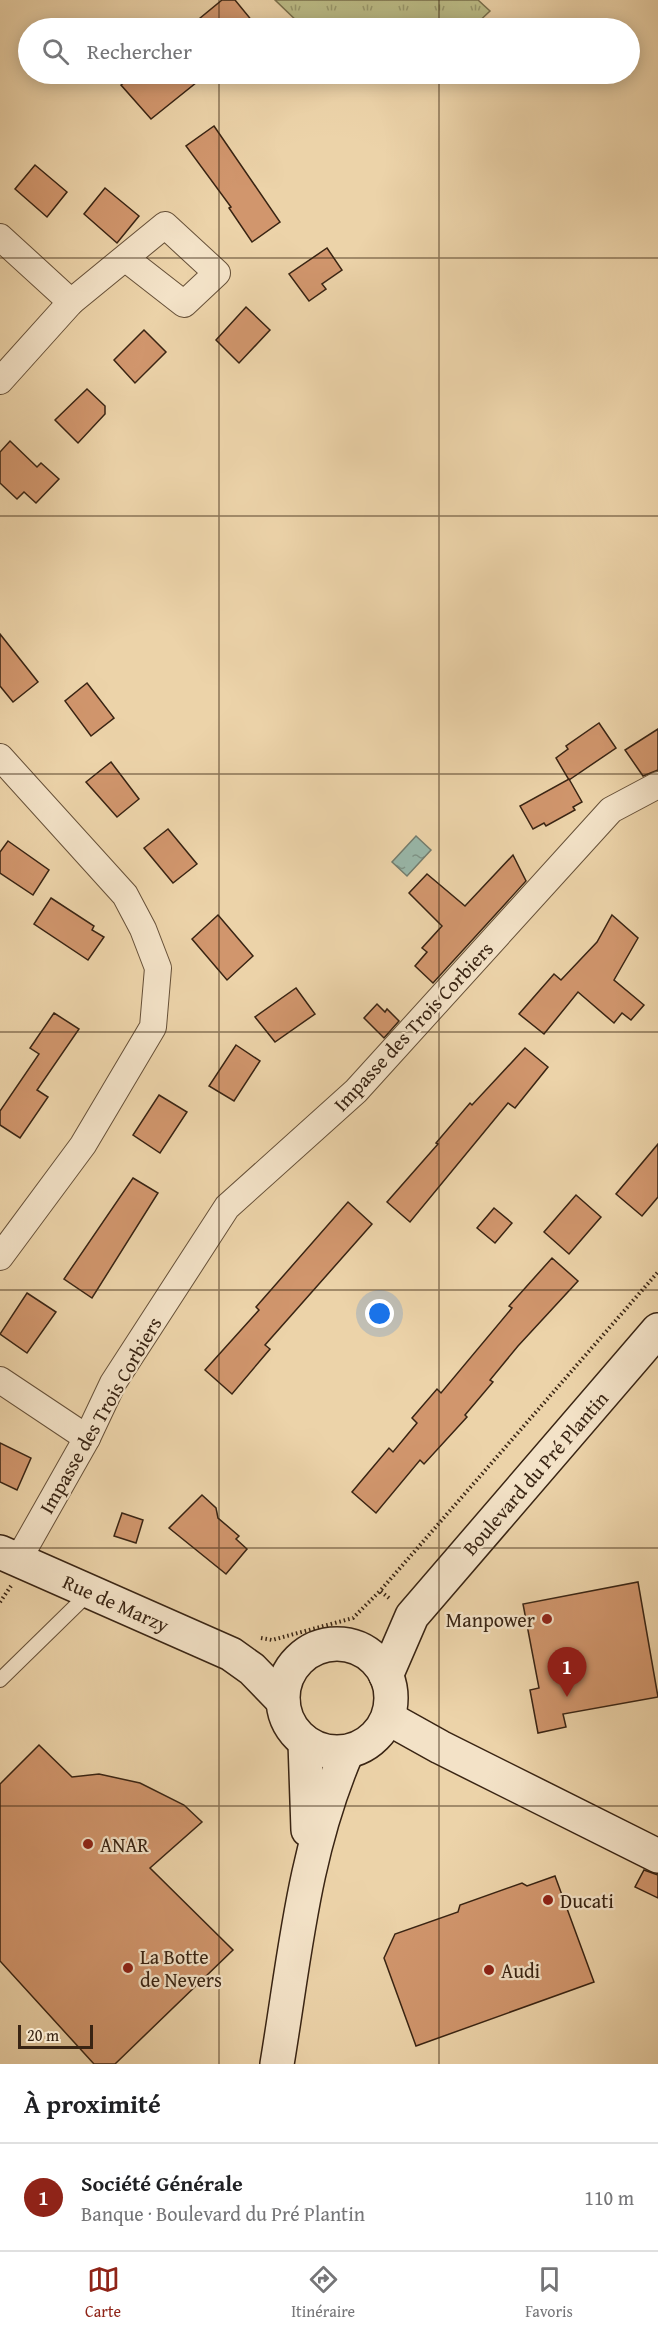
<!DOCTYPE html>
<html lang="fr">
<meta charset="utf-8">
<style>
body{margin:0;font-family:"Gentium Book Plus",serif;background:#f2f2f2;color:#202124}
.scale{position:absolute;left:18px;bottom:15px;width:75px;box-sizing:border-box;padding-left:6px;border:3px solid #392413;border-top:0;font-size:16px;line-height:21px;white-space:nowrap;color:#392413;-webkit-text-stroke:4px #f3e2c7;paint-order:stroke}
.you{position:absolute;left:380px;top:1314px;width:21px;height:21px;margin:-15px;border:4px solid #fff;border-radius:50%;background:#1a73e8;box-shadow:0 0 0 9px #1a73e833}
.badge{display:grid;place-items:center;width:39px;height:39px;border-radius:50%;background:#8f2418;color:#fff;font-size:20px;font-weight:700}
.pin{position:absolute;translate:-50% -50px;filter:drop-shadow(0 2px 3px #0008)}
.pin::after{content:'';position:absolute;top:32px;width:21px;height:18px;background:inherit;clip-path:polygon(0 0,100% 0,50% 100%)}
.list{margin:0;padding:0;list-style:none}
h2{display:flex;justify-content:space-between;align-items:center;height:78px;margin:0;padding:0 24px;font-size:26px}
h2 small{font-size:20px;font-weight:400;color:#757577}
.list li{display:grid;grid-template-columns:39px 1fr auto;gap:18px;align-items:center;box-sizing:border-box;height:108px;padding:0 24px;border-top:2px solid #e0e0e0}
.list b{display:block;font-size:22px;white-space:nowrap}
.list p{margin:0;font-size:20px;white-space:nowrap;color:#757577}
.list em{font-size:20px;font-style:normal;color:#757577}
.icon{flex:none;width:33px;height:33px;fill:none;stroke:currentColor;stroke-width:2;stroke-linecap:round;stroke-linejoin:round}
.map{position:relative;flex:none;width:658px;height:2064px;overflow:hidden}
.search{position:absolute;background:#fff;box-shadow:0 3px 15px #0003;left:18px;right:18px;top:18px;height:66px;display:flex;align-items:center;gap:15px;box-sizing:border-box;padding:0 21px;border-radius:33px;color:#757577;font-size:22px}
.sheet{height:186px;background:#fff}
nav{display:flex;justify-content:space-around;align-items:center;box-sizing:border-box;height:84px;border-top:2px solid #e0e0e0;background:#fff;font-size:16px;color:#757577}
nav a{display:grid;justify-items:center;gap:3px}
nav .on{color:#8f2418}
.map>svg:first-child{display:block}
.grass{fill:url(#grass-tufts);stroke:#7a704c;stroke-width:1.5}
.water{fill:url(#water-ripples);stroke:#737d6e;stroke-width:1.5}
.building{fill:#d1966d;stroke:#392413;stroke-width:1.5}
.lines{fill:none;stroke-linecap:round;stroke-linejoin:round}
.lane-casing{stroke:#665038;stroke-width:16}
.street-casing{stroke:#665038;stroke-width:28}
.secondary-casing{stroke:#392413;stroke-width:36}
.path{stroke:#392413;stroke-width:4;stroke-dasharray:1.5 3;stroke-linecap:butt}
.lane{stroke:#f3e2c7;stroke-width:14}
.street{stroke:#f3e2c7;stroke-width:26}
.secondary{stroke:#f3e2c7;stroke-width:33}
.grid{fill:none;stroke:#392413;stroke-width:1.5;stroke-opacity:0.55}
.poi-dot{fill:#8f2418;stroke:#f3e2c7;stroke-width:2}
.labels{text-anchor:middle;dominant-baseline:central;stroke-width:4.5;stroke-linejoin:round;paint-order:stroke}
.street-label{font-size:20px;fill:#392413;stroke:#f3e2c7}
.poi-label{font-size:20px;fill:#392413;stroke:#f3e2c7;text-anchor:start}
</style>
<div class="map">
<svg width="658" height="2064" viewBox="0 0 658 2064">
<defs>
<pattern id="grass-tufts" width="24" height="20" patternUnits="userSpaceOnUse" patternTransform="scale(1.5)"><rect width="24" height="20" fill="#bbbb86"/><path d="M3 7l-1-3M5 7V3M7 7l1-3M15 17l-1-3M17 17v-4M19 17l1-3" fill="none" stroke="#99986c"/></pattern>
<pattern id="water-ripples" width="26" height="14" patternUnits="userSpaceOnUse" patternTransform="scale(1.5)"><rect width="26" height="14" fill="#99b8aa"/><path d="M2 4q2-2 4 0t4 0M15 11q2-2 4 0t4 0" fill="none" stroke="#7e9589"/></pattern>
</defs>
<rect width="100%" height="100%" fill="#ecd3a9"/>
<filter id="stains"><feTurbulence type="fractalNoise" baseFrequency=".00333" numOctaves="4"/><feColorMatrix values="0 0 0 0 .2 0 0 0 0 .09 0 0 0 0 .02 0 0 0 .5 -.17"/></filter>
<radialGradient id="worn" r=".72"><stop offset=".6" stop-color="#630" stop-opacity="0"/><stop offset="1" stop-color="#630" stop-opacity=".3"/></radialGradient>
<path class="grass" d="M275,0H478L490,11L472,28H312L300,24Z"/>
<path class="water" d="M416,836L431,850L407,876L392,862Z"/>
<g class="building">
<path d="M222,0H235L258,28H188Z"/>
<path d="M135,74H207L151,119L121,85Z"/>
<path d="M214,126L280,222L252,242L229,208L231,207L186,146Z"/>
<path d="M35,165L67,192L47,217L15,189Z"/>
<path d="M105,188L139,216L117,243L84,214Z"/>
<path d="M327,248L342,270L322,284L326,289L309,301L289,274Z"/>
<path d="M246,307L270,330L239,363L216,340Z"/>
<path d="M144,330L166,352L135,383L114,360Z"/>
<path d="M87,389L105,406V414L78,443L55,420Z"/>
<path d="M10,441L37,467L41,463L59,479L36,503L24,492L17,499L0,483V452Z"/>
<path d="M0,634L38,682L13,702L0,686Z"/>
<path d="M87,683L114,718L91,736L65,701Z"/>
<path d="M599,723L616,748L569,780L556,758L568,749L566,746Z"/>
<path d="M658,729V770L643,776L625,750Z"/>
<path d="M111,762L139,799L117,817L86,782Z"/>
<path d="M569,779L582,802L573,807L575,810L546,826L544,823L533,829L520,806Z"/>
<path d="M168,829L197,864L173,883L144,848Z"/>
<path d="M8,841L49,870L33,895L0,873V852Z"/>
<path d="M513,855L526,881L433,983L415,966L427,952L422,948L442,926L409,893L427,874L465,906Z"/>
<path d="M51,898L94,926L92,930L104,937L88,960L34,924Z"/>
<path d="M218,915L253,956L227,980L192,939Z"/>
<path d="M612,915L638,938L614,980L644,1005L631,1020L622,1013L614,1023L578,992L544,1034L519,1014L554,974L561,980L597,942Z"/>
<path d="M296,988L315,1014L275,1042L255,1017Z"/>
<path d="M377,1004L385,1012L387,1009L399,1021L384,1038L364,1018Z"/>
<path d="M54,1013L79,1029L37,1090L48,1097L20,1138L0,1125V1111L39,1054L30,1048Z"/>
<path d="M236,1045L260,1061L234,1101L209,1086Z"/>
<path d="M525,1048L548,1067L515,1108L508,1103L410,1222L387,1202L438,1144L436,1143L470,1103L472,1105Z"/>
<path d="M159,1095L187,1112L160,1153L133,1135Z"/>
<path d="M658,1144V1197L642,1216L616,1194Z"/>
<path d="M133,1178L158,1193L92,1298L64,1279Z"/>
<path d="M576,1195L601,1217L569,1254L544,1232Z"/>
<path d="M348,1202L372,1224L265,1345L270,1349L232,1394L205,1370L259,1310L256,1307Z"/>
<path d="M494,1208L512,1223L495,1243L477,1228Z"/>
<path d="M552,1258L578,1281L518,1346L490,1380L493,1382L465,1415L467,1417L424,1464L420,1460L376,1513L352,1492L389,1448L393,1452L417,1423L412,1418L437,1389L441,1393L512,1308L509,1306Z"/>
<path d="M27,1293L56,1312L27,1353L0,1334Z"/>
<path d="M0,1443L31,1458L17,1490L0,1482Z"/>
<path d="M202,1495L216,1508L218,1518L239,1536L236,1539L247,1549L226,1574L169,1528Z"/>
<path d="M122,1513L143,1520L136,1543L114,1536Z"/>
<path d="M638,1582L658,1697L563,1714L566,1727L538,1733L530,1690L539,1688L523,1604Z"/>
<path d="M39,1745L72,1777L99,1774L140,1783L184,1805L202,1822L150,1868L233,1950L115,2064H94L0,1961V1784Z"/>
<path d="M644,1870L658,1875V1898L635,1887Z"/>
<path d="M555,1876L594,1982L416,2046L384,1958L395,1934L458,1912L460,1905L522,1883L527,1886Z"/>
</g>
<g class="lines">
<defs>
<path id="lane" d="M0,1680L90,1592"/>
<g id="street">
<path d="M0,237L71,302"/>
<path d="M0,381L71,302L165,225L217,273L184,304L125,258"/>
<path d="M0,757L125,895L143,929L158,968L153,1027L83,1145L0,1257"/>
<path d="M0,1380L87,1438"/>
<path d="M18,1560L87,1438L113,1383L227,1207L356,1091L611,810L658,785"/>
</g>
<g id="secondary">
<path d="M0,1552L231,1654L252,1669L283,1701"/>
<circle cx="337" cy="1698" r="54"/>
<path d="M386,1676L412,1616L658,1330"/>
<path d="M388,1718L440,1747L658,1856"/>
<path d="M305,1742L308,1830"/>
<path d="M277,2064C295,1956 303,1854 347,1752"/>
</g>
</defs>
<use href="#lane" class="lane-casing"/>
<use href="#street" class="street-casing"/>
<use href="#secondary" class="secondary-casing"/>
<g class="path">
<path d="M389,1598L380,1591L658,1272"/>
<path d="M0,1602L11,1586"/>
<path d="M261,1638L272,1640L353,1618L380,1591"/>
</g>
<use href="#lane" class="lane"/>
<use href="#street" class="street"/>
<use href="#secondary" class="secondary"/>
</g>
<path class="grid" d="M219,0V28M439,0V28M219,74V2064M439,74V2064M0,258H658M0,516H658M0,774H658M0,1032H658M0,1290H658M0,1548H658M0,1806H658"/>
<g class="poi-dot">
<circle cx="547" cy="1619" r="6"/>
<circle cx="88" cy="1844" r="6"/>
<circle cx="548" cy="1900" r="6"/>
<circle cx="128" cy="1968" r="6"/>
<circle cx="489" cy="1970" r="6"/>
</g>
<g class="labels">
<g class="street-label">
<text transform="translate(413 1026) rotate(-47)">Impasse des Trois Corbiers</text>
<text transform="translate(100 1415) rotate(-60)">Impasse des Trois Corbiers</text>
<text transform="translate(535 1473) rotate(-49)">Boulevard du Pré Plantin</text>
<text transform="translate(116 1603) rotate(24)">Rue de Marzy</text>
</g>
<g class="poi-label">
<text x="535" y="1619" text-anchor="end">Manpower</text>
<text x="100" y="1844">ANAR</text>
<text x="560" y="1900">Ducati</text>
<text x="140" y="1956">La Botte<tspan x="140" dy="23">de Nevers</tspan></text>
<text x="501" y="1970">Audi</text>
</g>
</g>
<rect width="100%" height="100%" filter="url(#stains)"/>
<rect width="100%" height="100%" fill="url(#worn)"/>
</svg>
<div class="scale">20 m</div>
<div class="you"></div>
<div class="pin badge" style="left:567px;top:1697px">1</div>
<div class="search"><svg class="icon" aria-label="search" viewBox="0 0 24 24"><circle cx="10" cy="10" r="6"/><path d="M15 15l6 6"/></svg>Rechercher</div>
</div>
<section class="sheet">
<h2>À proximité<small></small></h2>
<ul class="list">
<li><span class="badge">1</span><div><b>Société Générale</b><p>Banque · Boulevard du Pré Plantin</p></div><em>110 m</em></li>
</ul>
</section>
<nav>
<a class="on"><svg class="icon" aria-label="map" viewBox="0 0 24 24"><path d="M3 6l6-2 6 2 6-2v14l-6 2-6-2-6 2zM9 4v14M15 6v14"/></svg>Carte</a>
<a><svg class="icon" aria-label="directions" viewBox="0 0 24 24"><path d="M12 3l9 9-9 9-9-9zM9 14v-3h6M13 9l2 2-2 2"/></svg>Itinéraire</a>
<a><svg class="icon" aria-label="saved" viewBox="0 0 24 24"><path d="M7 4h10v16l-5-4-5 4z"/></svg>Favoris</a>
</nav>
